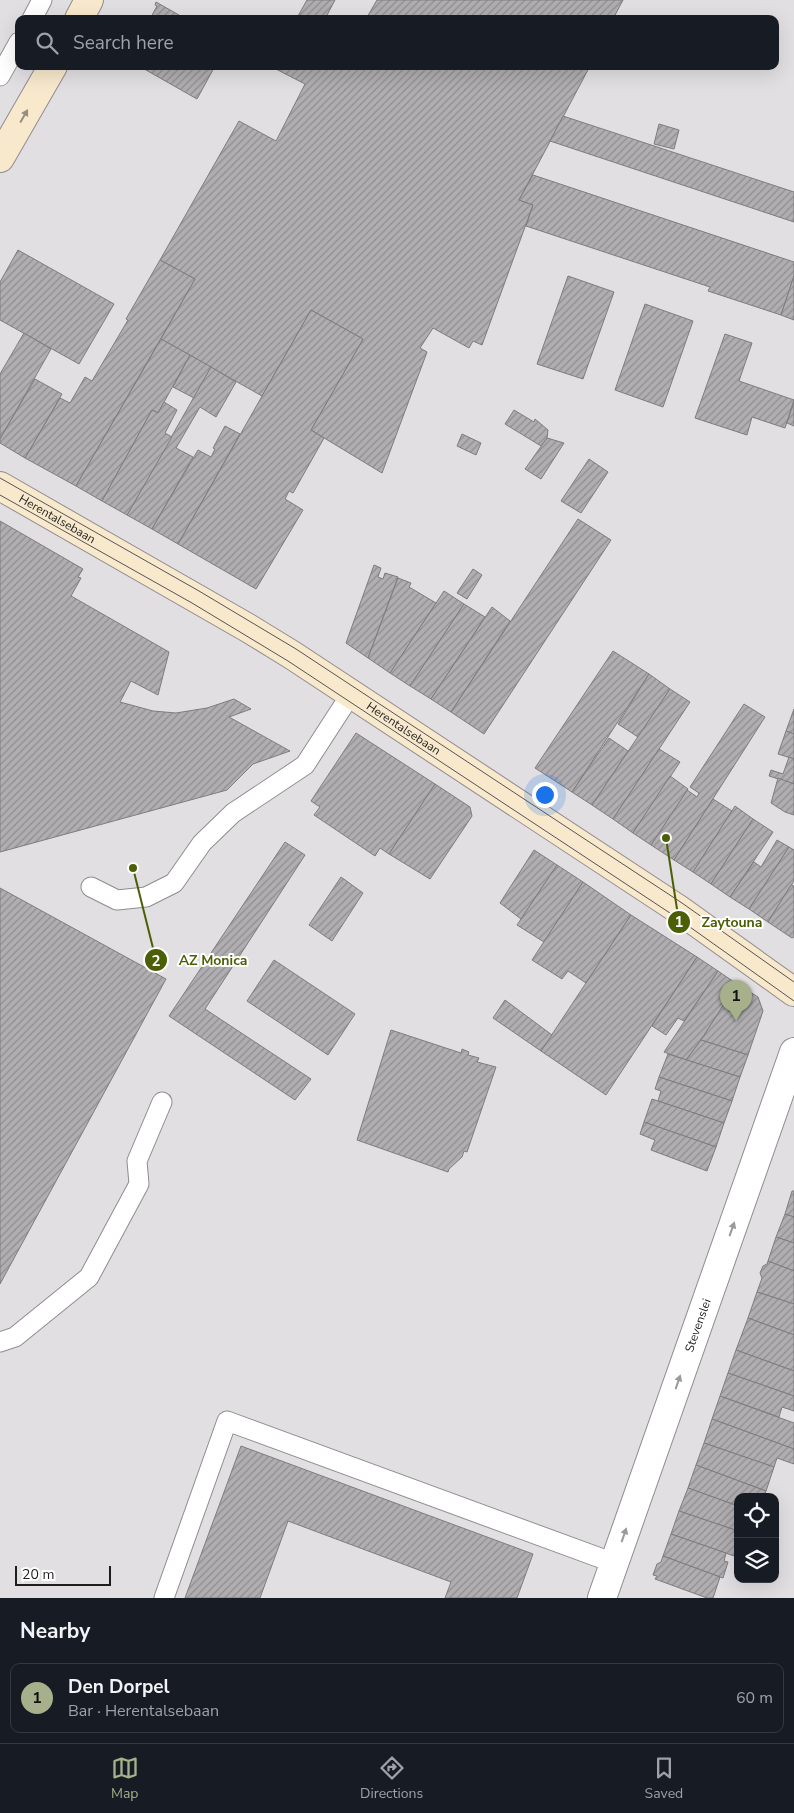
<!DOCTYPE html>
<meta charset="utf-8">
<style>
body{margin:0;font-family:"Nunito Sans",sans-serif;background:#20242c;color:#f1f3f6}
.controls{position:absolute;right:15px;bottom:15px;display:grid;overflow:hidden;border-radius:10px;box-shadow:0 5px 20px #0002}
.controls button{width:45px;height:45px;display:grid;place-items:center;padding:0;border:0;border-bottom:1px solid #363941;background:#171b24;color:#f1f3f6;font:25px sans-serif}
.scale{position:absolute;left:15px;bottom:12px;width:96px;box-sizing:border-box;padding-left:5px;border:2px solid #1f1e1f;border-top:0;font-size:14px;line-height:18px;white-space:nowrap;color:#1f1e1f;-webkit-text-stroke:4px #fff;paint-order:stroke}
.you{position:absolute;left:544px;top:794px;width:18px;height:18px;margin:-12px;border:4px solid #fff;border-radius:50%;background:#1a73e8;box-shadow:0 0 0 8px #1a73e833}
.badge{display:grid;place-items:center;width:32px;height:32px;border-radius:50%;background:#a6b08a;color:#111;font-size:16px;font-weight:700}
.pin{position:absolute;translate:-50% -41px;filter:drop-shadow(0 1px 2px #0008)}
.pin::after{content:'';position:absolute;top:26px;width:18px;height:15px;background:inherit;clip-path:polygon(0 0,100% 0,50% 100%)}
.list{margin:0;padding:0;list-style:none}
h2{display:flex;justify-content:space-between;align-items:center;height:65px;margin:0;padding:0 20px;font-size:21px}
h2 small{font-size:16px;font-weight:400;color:#9ea1a6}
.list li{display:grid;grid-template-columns:32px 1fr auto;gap:15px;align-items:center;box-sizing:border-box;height:70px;margin:0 10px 10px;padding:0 10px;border:1px solid #363941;border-radius:10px}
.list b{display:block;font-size:19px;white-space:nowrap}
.list p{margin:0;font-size:16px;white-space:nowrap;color:#9ea1a6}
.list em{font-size:16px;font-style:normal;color:#9ea1a6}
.icon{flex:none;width:28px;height:28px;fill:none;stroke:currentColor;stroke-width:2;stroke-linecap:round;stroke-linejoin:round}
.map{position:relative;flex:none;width:794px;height:1598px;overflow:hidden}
.search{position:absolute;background:#171b24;box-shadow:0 5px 20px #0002;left:15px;right:15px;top:15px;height:55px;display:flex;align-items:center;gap:12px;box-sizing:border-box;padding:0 18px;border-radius:10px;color:#9ea1a6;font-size:19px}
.sheet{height:145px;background:#171b24}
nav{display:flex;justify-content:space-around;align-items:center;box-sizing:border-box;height:70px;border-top:1px solid #363941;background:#171b24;font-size:14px;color:#9ea1a6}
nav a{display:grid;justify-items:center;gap:2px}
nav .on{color:#a6b08a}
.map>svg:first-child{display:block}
.building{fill:url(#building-hatch);stroke:#7f7c7f}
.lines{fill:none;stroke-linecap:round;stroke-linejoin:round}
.lane-casing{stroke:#8f8d8f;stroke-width:21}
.street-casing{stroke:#8f8d8f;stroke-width:30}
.secondary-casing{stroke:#8f8d8f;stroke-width:30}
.lane{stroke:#fff;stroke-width:19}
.street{stroke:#fff;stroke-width:28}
.secondary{stroke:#f8e8cc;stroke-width:28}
.tram{stroke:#565556;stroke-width:1}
.oneway{fill:#968d7e}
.oneway2{fill:#9a9a9a}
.labels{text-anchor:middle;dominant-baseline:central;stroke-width:4;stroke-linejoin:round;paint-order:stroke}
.street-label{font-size:12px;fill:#1f1e1f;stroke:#fff}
.leader{fill:none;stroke:#4b5f07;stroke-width:2}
.callout-dot{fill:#4b5f07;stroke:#fff;stroke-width:2}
.mark-label{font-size:15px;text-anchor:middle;font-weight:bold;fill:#fff}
.callout-label{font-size:14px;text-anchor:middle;font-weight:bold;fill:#4b5f07;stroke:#fff;stroke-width:4;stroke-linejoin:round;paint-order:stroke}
</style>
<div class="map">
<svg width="794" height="1598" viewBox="0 0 794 1598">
<defs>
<pattern id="building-hatch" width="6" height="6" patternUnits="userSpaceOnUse" patternTransform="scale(1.25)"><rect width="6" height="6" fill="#b0aeb0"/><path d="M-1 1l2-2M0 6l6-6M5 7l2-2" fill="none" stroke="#8f8d8f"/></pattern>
</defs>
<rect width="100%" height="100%" fill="#e2dfe2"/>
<g class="building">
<path d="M307,0H335L325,19H303L298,16Z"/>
<path d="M377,0H623L613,19H366Z"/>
<path d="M156,2L186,19H150L157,6L155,5Z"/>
<path d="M139,66H215L197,99Z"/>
<path d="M270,66H590L519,200L533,205L482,345L473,341L469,348L433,328L420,348L427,352L382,473L311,430L363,339L311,310L262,396L161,339L195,279L160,260L239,121L276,141L305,84Z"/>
<path d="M563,116L794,192V222L550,141Z"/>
<path d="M659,124L679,130L674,149L654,144Z"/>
<path d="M533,175L794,262V276L781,315L708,291L710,287L526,226L533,205L519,200Z"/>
<path d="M18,250L114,304L79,364L0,320V282Z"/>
<path d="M160,260L195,279L76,486L25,458L60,398L70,403L85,377L92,381L128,320L126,319Z"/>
<path d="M568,276L614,292L583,379L537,364Z"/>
<path d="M794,276V320L781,315Z"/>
<path d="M645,304L693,321L663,407L615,390Z"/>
<path d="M311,310L363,339L311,430L324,438L293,493L289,491L285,499L303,510L256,589L178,544Z"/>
<path d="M24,333L51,349L0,439V374Z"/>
<path d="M725,334L752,343L739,381L794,400L785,428L752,417L747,435L695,418Z"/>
<path d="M161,339L190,355L158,413L152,410L102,501L76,486Z"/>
<path d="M190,355L211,367L194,398L173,387Z"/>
<path d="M211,367L236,382L216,417L200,407L176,448L193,457L152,529L127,515Z"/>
<path d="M35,379L62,394L25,458L0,443V439Z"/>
<path d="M794,401V426L787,423Z"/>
<path d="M164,402L177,410L165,433L172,437L127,515L102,501L152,410L158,413Z"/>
<path d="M514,410L534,422L535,419L548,430L547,438L541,446L505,424Z"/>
<path d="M225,426L240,434L178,544L152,529L198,450L211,457L215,449L213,448Z"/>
<path d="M462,434L481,443L476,455L457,446Z"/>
<path d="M547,438L564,443L541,479L525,469Z"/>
<path d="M589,459L608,472L581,513L561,501Z"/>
<path d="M578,519L611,540L484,734L451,712Z"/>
<path d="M0,521L83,569L78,577L81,578L71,596L169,652L158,695L131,681L120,702L153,711L176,713L207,708L234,699L251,709L229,717L290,751L253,764L227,790L0,852Z"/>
<path d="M374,565L381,568L378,577L383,579L385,573L398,577L368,658L346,643Z"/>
<path d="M473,569L482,575L467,599L457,593Z"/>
<path d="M398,578L411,583L409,587L436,603L390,673L368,658Z"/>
<path d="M444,591L464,604L410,686L390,673Z"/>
<path d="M464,604L485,617L431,699L410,686Z"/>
<path d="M492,607L510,621L451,712L431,699Z"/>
<path d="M613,651L649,674L572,792L535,768Z"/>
<path d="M649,674L670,689L638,737L618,724Z"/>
<path d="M670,689L690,702L613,819L592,805Z"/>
<path d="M744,704L765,717L674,860L651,845L687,790L697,797L699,793L690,787Z"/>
<path d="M794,709V734L786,731Z"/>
<path d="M786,731L794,734V759L778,754Z"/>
<path d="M356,733L435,784L389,854L380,848L375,856L314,815L320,807L311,801Z"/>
<path d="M609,738L628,751L592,805L572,792Z"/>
<path d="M659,749L680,762L633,833L613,819Z"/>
<path d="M789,757L794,759V784L769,776L771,770L783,774Z"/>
<path d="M670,776L688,789L651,845L633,833Z"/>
<path d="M778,778L794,784V815L785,812L771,803Z"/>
<path d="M435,784L470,807L472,816L430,879L389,854Z"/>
<path d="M713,799L732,811L693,872L674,860Z"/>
<path d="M735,806L753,819L711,884L693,872Z"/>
<path d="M753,819L773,832L730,897L711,884Z"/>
<path d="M777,840L789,847L749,909L730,897L754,862L761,867Z"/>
<path d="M285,842L305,855L205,1009L311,1079L295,1100L169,1016Z"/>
<path d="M789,847L794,850V881L768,922L749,909Z"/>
<path d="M534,850L557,865L521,919L500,903Z"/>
<path d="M557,865L583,882L544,942L517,925Z"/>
<path d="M341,877L363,893L332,941L309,925Z"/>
<path d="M583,882L631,915L586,983L568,971L562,979L532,960Z"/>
<path d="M791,885L794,886V937L792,938L768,922Z"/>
<path d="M0,888L166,979L0,1284Z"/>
<path d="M631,915L697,957L606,1095L541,1051Z"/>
<path d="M697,957L718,971L684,1021L678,1018L666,1035L652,1026Z"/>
<path d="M274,960L355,1014L328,1055L247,1001Z"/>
<path d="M718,971L737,984L701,1040L686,1060L664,1052Z"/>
<path d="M737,984L758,997L763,1011L748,1055L701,1040Z"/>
<path d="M505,1000L552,1035L541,1051L493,1018Z"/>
<path d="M391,1030L461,1053L462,1049L469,1052L468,1055L479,1058L477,1062L496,1067L467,1152L464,1151L462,1157L449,1169L448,1172L357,1140Z"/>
<path d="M701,1040L748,1055L740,1077L686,1060Z"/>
<path d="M668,1054L740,1077L732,1101L659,1077Z"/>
<path d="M659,1077L732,1101L724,1123L658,1101L661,1091L655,1089Z"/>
<path d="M652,1099L724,1123L716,1147L644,1122Z"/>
<path d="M644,1122L716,1147L707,1171L651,1150L655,1140L640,1134Z"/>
<path d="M792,1191H794V1217L785,1214Z"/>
<path d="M785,1214L794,1217V1243L776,1237Z"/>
<path d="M776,1237L794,1243V1271L768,1261Z"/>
<path d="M768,1261L794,1271V1304L757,1292L762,1278L760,1273L763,1266L767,1264Z"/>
<path d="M757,1292L794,1304V1335L748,1318Z"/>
<path d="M748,1318L794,1335V1371L736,1350Z"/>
<path d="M736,1350L794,1371V1396L728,1373Z"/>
<path d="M728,1373L794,1396V1411L782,1407L779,1417L720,1396Z"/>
<path d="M720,1396L794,1423V1449L712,1419Z"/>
<path d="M712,1419L794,1449V1464L777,1458L774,1467L704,1443Z"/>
<path d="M704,1443L774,1467L766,1491L696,1465Z"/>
<path d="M241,1446L533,1554L517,1598H445L451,1582L288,1521L260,1598H185Z"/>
<path d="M696,1465L766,1491L764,1497H738V1506L688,1488Z"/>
<path d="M688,1488L738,1506V1531L679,1511Z"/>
<path d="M679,1511L738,1531L737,1557L671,1534Z"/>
<path d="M671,1534L726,1553L724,1561L728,1562L723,1578L663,1556Z"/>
<path d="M663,1556L720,1577L713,1598H707L655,1579L657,1576L653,1575L657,1564L661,1562Z"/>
</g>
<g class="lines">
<defs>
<g id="lane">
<path d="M32,19L42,0"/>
<path d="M0,76L19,42"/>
<path d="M91,887L117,900L146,897L174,883L202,843L233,813L305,765L351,694"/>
<path d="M0,1342L15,1337L89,1277L139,1184L137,1161L162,1102"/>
<path d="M164,1598L227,1421L614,1563"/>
</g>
<g id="street">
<path id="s1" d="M602,1598L794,1052"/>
</g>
<g id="secondary">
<path d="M79,19L89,0"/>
<path d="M0,158L53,66"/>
<path id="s2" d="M0,486L248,628L292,655L678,909L794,992"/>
</g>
</defs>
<use href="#lane" class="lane-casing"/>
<use href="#street" class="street-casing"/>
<use href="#secondary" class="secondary-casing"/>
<use href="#lane" class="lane"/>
<use href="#street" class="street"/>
<use href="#secondary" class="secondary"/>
<g class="tram">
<path d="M0,478L199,591L296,649L682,903L794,982"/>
<path d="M0,495L192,603L288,661L673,915L794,1001"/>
</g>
</g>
<defs><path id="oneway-solid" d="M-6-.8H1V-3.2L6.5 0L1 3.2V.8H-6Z" transform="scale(1.25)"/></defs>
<use class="oneway" href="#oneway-solid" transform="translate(24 116) rotate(-60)"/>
<g class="oneway2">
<use href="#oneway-solid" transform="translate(732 1229) rotate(-70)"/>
<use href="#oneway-solid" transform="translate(678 1382) rotate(-71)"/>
<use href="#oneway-solid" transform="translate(624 1535) rotate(-71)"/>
</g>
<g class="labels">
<g class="street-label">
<text stroke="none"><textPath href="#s2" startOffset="66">Herentalsebaan</textPath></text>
<text stroke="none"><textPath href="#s2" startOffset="471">Herentalsebaan</textPath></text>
<text stroke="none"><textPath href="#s1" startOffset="289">Stevenslei</textPath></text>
</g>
</g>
<path class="leader" d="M666 838L679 922M133 868L156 960"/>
<g class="callout-dot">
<circle cx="666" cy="838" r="5"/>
<circle cx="133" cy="868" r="5"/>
<circle cx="679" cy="922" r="12"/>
<circle cx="156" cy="960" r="12"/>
</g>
<g class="mark-label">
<text x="679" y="927">1</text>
<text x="156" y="966">2</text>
</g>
<g class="callout-label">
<text x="732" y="927">Zaytouna</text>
<text x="213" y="965">AZ Monica</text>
</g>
</svg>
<div class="controls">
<button><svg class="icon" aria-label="locate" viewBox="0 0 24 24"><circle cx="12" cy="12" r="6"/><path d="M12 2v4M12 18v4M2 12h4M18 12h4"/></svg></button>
<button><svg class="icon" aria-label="layers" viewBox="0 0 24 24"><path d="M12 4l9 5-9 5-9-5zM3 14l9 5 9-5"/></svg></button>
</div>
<div class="scale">20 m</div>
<div class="you"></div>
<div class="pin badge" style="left:736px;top:1021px">1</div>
<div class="search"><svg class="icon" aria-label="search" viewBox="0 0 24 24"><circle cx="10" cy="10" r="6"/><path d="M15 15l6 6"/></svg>Search here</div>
</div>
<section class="sheet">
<h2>Nearby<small></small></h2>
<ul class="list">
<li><span class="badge">1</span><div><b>Den Dorpel</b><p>Bar · Herentalsebaan</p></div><em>60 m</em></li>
</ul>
</section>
<nav>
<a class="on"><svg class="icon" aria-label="map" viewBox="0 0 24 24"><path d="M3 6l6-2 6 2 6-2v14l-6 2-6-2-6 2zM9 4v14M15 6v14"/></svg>Map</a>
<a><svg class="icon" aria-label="directions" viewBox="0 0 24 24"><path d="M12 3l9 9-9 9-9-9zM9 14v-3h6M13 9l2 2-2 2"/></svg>Directions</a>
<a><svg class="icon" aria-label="saved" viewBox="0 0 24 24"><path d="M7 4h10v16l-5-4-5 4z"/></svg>Saved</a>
</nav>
